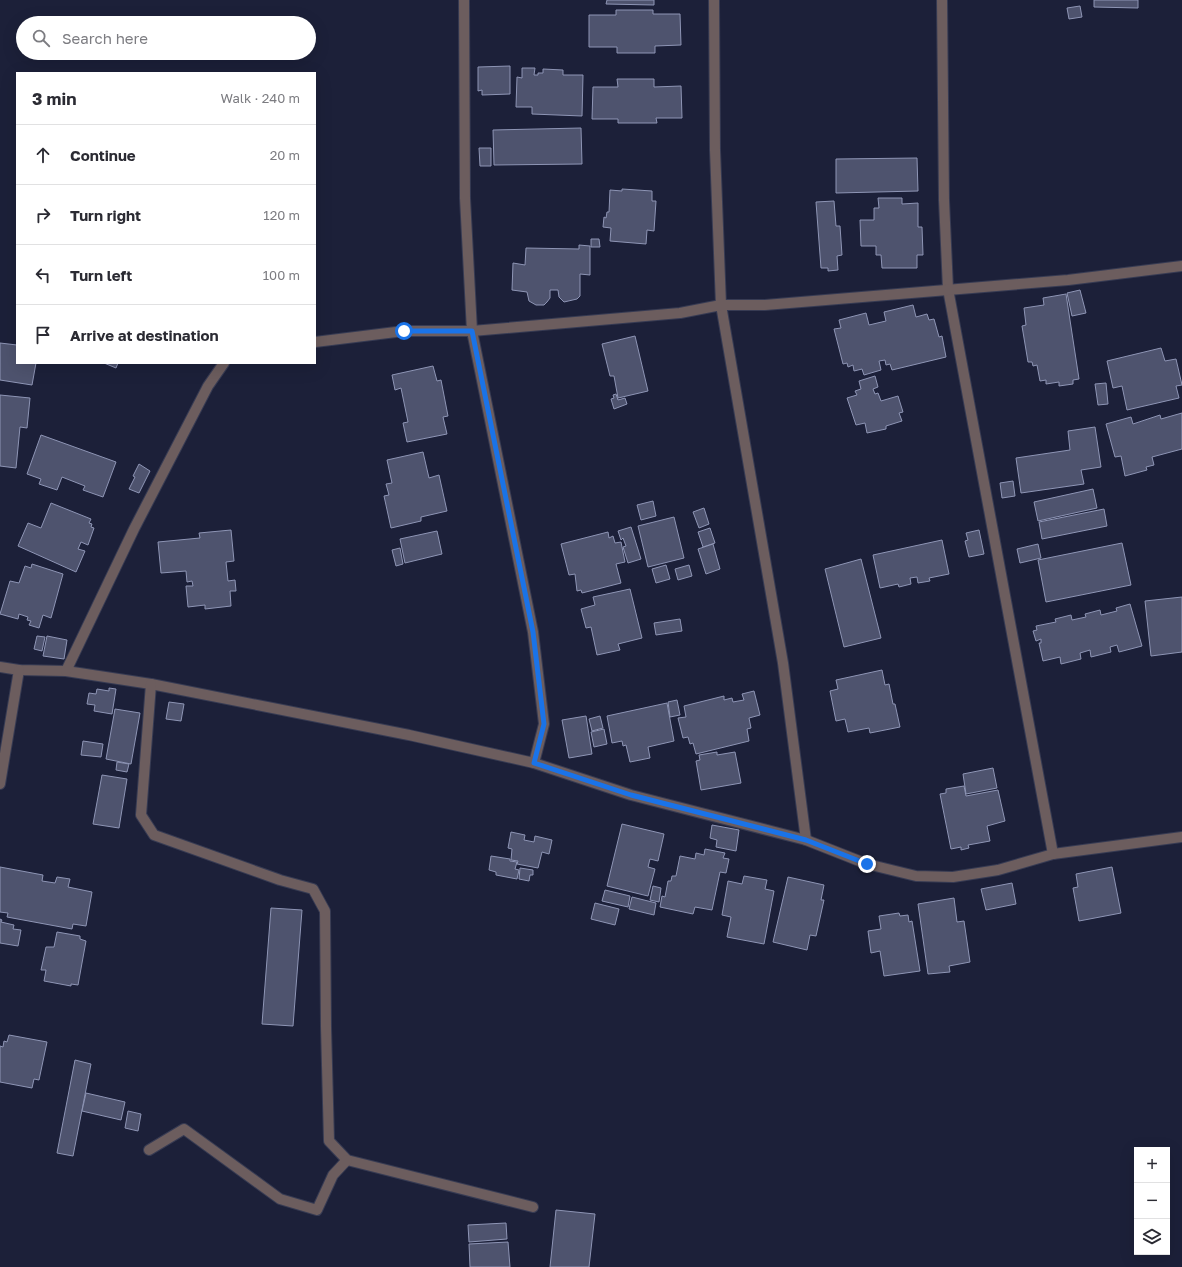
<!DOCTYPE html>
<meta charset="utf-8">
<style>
body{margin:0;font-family:"Golos Text",sans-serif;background:#f7f7f7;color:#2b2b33}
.controls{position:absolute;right:12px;bottom:12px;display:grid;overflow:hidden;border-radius:0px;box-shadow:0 4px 16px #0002}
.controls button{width:36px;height:36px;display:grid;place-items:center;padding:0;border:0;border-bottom:1px solid #e1e1e2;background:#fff;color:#2b2b33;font:20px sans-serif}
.stop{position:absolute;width:12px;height:12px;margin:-9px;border:3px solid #1a73e8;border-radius:50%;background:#fff}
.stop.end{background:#1a73e8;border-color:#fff;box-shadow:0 1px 4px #0008}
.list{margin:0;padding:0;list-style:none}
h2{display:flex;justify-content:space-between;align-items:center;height:52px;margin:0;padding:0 16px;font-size:17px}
h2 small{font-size:13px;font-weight:400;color:#7c7c81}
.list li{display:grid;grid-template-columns:26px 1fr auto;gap:12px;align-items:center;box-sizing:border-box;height:60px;padding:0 16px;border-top:1px solid #e1e1e2}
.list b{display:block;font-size:15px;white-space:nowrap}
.list em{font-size:13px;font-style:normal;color:#7c7c81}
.icon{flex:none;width:22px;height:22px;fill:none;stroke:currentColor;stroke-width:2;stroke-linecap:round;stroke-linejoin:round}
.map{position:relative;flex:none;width:1182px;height:1267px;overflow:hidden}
.search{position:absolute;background:#fff;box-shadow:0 4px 16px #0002;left:16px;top:16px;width:300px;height:44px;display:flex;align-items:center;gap:10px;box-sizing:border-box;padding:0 14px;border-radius:22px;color:#7c7c81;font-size:15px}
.panel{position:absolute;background:#fff;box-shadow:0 4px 16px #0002;left:16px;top:72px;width:300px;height:292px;border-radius:0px}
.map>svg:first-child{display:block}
.building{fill:#4e536e;stroke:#8e95b5}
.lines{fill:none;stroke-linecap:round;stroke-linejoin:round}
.minor-casing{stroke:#373b53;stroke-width:12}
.minor{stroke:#6c5d5e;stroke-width:10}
.route{stroke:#1a73e8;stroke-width:5}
</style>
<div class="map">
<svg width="1182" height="1267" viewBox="0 0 1182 1267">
<rect width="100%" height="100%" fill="#1c2039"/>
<g class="building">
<path d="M607,0H654V5L606,4Z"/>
<path d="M1094,0H1138V8L1094,7Z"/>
<path d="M1080,6L1082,17L1069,19L1067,8Z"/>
<path d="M616,10H653V14H680L681,45L655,46V53H617V47H589V15H616Z"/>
<path d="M510,66V94L482,95V90L478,91V67Z"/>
<path d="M522,68H535L534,75H538V73H543V69L563,70V75H583L582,116L532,114V107H516L517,77L522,78Z"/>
<path d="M617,79H654V87L681,86L682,118H656L657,123H618V119H592L593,87H618Z"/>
<path d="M581,128L582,164L494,165L493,130Z"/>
<path d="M479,148H491V166H480Z"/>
<path d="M917,158L918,191L836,193V159Z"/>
<path d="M622,189L652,191V201H656L654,231L647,230L646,244L610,241L611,228L603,227L604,217L606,218L607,212H609L610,190L622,191Z"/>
<path d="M878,198H902V204L918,203V227H922L923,255H917V268H882L881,255H876V246H861L860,220H874V208H879Z"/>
<path d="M834,201L836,226H840L842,255L837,256L838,270L828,271V268H821L816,202Z"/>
<path d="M591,239H599L600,247H591Z"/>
<path d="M579,245L590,246V275L580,274V296L577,299L564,302L559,297L558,290H550V298L547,302L544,305H536L529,301L527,292L512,290L513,263L525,265L526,248L579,249Z"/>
<path d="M1080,290L1086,313L1072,316L1067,293Z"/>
<path d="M1066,294L1079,379L1073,380V384L1059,386V382L1046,384V380L1040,381L1037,365L1033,366L1032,362H1028L1022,326L1026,325L1024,308L1044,305L1043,298Z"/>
<path d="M913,305L916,317L927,314L929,320L934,319L939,337L942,336L946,357L892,370L890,364L886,365L885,360L879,361L881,370L864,375L862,369L854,371L853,365L848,367L847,363L843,364L834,329L841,328L839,320L866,313L869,325L886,321L884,312Z"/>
<path d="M635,336L648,391L618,398L614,376H610L602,344Z"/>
<path d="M0,343L17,345V363H36L32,385L0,380Z"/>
<path d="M1161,348L1165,361L1176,359L1182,385L1176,386L1179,398L1127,410L1122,386L1113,388L1107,361Z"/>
<path d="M104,363H118L116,368Z"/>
<path d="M433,366L437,381L441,380L448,416L443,417L447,434L407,442L403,423L408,422L401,388L395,390L392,375Z"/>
<path d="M875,376L878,387L873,389L875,394L878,393L881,401L898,396L903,412L899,413L902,421L886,426V429L867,433L865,423L856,425L847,398L857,395L855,391L861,389L859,381Z"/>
<path d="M1106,383L1108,404L1098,405L1095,384Z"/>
<path d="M616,394L618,400L625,398L627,404L614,409L611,399L614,398L613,395Z"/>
<path d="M0,395L30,398L27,428L20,427L16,468L0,466Z"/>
<path d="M1182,413V449L1152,457L1154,465L1146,467L1147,470L1125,476L1121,456L1115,457L1106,424L1131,417L1133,424L1160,415L1161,419Z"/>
<path d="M1095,427L1101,467L1081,470L1084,484L1021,493L1016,458L1070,450L1068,431Z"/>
<path d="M41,435L116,462L103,497L83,490L85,486L62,477L57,490L39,484L41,479L27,474Z"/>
<path d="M423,452L429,478L439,475L447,511L421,517V521L391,528L384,496L389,495L386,484L392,483L387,460Z"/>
<path d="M139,464L150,471L139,493L129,489L135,477L133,476Z"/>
<path d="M1013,481L1015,496L1002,498L1000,483Z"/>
<path d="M1093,489L1097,508L1038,521L1034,502Z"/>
<path d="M653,501L656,516L641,520L637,505Z"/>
<path d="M51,503L91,519L89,523L92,524L91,527L94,528L88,545L81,542L78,549L85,551L76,572L18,546L28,523L41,528Z"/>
<path d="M704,508L709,524L699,528L693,512Z"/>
<path d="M1104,509L1107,526L1042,539L1039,522Z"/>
<path d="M674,517L684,558L648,567L638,526Z"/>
<path d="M631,527L641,559L628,563L623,547L626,546L623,538L621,540L618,531Z"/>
<path d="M710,528L715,543L703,547L698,532Z"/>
<path d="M231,530L234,561L226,562L228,581L235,580L236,591H230L231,606L205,609V605L188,607L186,586H193L192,581L187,582L186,571L161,573L158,542L200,538L199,533Z"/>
<path d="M979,530L984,554L969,557L965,541L968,540L966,533Z"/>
<path d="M437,531L442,554L405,563L400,539Z"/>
<path d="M608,532L609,538L613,536L615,543L621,542L625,562L616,564L621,583L582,593L581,590L577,591L575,574L569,575L561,544Z"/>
<path d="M942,540L949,574L929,578L930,581L918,583L917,577L910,578L911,584L899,587L898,584L880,588L873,555Z"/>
<path d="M1122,543L1131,585L1046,602L1038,560Z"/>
<path d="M713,544L720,569L706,574L698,549Z"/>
<path d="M1038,544L1041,558L1020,563L1017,549Z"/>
<path d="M400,548L403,564L396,566L392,550Z"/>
<path d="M861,559L881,638L844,647L825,569Z"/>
<path d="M32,564L63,574L51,618L43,615L39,628L29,625L31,621L27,620L28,617L19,614L18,619L0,614L10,581L19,583L25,566L31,568Z"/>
<path d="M666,565L670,579L656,583L652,569Z"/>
<path d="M689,565L692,576L678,580L675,569Z"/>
<path d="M630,589L642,638L618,644L620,650L597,655L591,627L586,628L581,609L595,605L593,597Z"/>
<path d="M1182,597V652L1151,656L1145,601Z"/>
<path d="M1130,604L1142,646L1119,652L1117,645L1110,647L1111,652L1091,657L1090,650L1080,653L1081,659L1061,664L1060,657L1043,661L1039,643H1041V639L1036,641L1033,631L1037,630L1036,626L1056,622L1055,619L1071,615L1072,620L1086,617L1085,614L1100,610L1101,615L1117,611L1116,608Z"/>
<path d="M680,619L682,631L656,635L654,623Z"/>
<path d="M37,636L45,637L42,651L34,649Z"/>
<path d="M47,636L67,640L64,659L43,656Z"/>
<path d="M882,670L885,685L889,684L893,704H895L900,727L870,733L869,728L848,732L845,719L836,721L830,691L838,689L836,680Z"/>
<path d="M109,688L116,689L112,714L94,711L95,705L87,704L89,693L96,694L97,689L109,691Z"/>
<path d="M754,691L760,715L749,718L751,728L747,729L749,741L696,754L693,743L690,744L688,737L683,738L678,718L686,717L684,706L724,696V700L732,698L733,702L744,700L742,694Z"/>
<path d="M677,700L680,715L670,717L668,702Z"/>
<path d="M169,702L184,704L181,721L166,719Z"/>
<path d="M667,703L674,741L648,747L650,758L630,762L626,745L623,746L622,741L612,743L607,716Z"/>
<path d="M115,709L140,713L131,764L106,759Z"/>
<path d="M586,716L592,754L569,758L562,720Z"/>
<path d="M600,716L603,728L592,731L589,719Z"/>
<path d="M604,729L607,744L594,747L591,732Z"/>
<path d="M83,741L103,744L101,757L81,755Z"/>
<path d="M717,752V755L735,752L741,783L701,790L696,761L700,760L699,755Z"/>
<path d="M117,762L129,764L127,772L116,770Z"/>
<path d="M993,768L997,788L966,794L963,774Z"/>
<path d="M102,775L127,779L119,828L93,824Z"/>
<path d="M964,786L966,796L998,790L1005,821L987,826L990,841L968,845L969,848L961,850V847L951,849L940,794L946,793V789Z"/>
<path d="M622,824L664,834L658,861L650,859L648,867L655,869L648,896L607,886Z"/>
<path d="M712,825L739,830L736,851L716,847L717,840L710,838Z"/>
<path d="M511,832L525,835L524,840L534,842L535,836L552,840L549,854L542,852L538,868L517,864L518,861L511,860L512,849L508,848Z"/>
<path d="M705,849L725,853L723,858L729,859L726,873L720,872L712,910L695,907L693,914L660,907L662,896L665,897L668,881H671L672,876H676L680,856L695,859L696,853L704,855Z"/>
<path d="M491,856L510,859V861L517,862L515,869L519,870L517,879L496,875V872L489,870Z"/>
<path d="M0,867L43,875L42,881L55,883L57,877L70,879L68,887L92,892L86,926L73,924L72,929L7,917L8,913L0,912Z"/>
<path d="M1112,867L1121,913L1079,921L1073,888L1078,887L1076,874Z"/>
<path d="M520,868L533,870V875H530L529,881L519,879Z"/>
<path d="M744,876L767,880L765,889L774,891L764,944L727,937L731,917L722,915L728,881L742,884Z"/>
<path d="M788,877L824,885L821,900H824L816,936L810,935L807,950L773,942Z"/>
<path d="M1012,883L1016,904L986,910L981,889Z"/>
<path d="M653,886L661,888L659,902L650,900Z"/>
<path d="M605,890L630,896L628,907L602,901Z"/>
<path d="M632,897L656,903L654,915L629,909Z"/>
<path d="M954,898L957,922L964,921L970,962L949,966L950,972L928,974L918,904Z"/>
<path d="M595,903L619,909L615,925L591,919Z"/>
<path d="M271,908L302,910L293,1026L262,1024Z"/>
<path d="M899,913L900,916L908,915L909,922L912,921L920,971L884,976L880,951L871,953L868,931L881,929L879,916Z"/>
<path d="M0,919L2,920L1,922L14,925L13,929L21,930L18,946L0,943Z"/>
<path d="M57,932L80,936V939L86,941L78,985L71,984V986L44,981L46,970H41L46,947H54Z"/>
<path d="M9,1035L47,1042L39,1080L34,1079L32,1088L0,1082V1046L3,1047L4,1041L7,1042Z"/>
<path d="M75,1060L91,1064L73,1156L57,1153Z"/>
<path d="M86,1093L125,1102L121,1120L82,1111Z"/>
<path d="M128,1111L141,1114L138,1131L125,1128Z"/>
<path d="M556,1210L595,1214L589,1267H550Z"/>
<path d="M506,1223L507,1239L469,1242L468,1225Z"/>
<path d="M508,1242L510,1267H470L469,1244Z"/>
</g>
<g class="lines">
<defs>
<g id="minor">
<path d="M464,0L465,198L472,331L533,632L544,724L534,763"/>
<path d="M714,0L715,150L721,305L783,663L806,840"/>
<path d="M942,0L944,200L948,289L1053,854"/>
<path d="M315,342L404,331H472L680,313L721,305H765L1068,280L1182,266"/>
<path d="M0,667L19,670L66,671L151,684L409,735L534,763L631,795L806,840L867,864L916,876L953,877L998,870L1053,854L1182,837"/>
<path d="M66,671L134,529L208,386L224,363"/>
<path d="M151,684L141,815L154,835L280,880L313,889L325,911L326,1027L329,1141L347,1160L533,1207"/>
<path d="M0,784L19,670"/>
<path d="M149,1150L184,1129L280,1199L317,1210L333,1175L347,1160"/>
</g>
</defs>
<use href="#minor" class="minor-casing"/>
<use href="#minor" class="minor"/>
</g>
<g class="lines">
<path class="route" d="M404,331H472L533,632L544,724L534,763L631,795L806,840L867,864"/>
</g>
</svg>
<div class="controls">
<button>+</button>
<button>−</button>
<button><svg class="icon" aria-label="layers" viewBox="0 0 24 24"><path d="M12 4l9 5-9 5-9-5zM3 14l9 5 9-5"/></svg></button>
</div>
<div class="stop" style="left:404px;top:331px"></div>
<div class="stop end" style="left:867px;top:864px"></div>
<div class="search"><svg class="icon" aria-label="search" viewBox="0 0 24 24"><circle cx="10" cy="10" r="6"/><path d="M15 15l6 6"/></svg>Search here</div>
<section class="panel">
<h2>3 min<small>Walk · 240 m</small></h2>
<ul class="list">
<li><svg class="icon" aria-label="ahead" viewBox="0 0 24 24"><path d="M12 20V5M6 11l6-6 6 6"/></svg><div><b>Continue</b></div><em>20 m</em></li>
<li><svg class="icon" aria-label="right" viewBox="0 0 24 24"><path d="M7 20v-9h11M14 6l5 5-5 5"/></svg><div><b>Turn right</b></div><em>120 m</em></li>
<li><svg class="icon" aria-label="left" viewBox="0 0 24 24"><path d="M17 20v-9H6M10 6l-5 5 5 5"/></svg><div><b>Turn left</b></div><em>100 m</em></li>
<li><svg class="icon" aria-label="arrive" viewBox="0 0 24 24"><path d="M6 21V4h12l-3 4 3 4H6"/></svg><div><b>Arrive at destination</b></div></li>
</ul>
</section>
</div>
